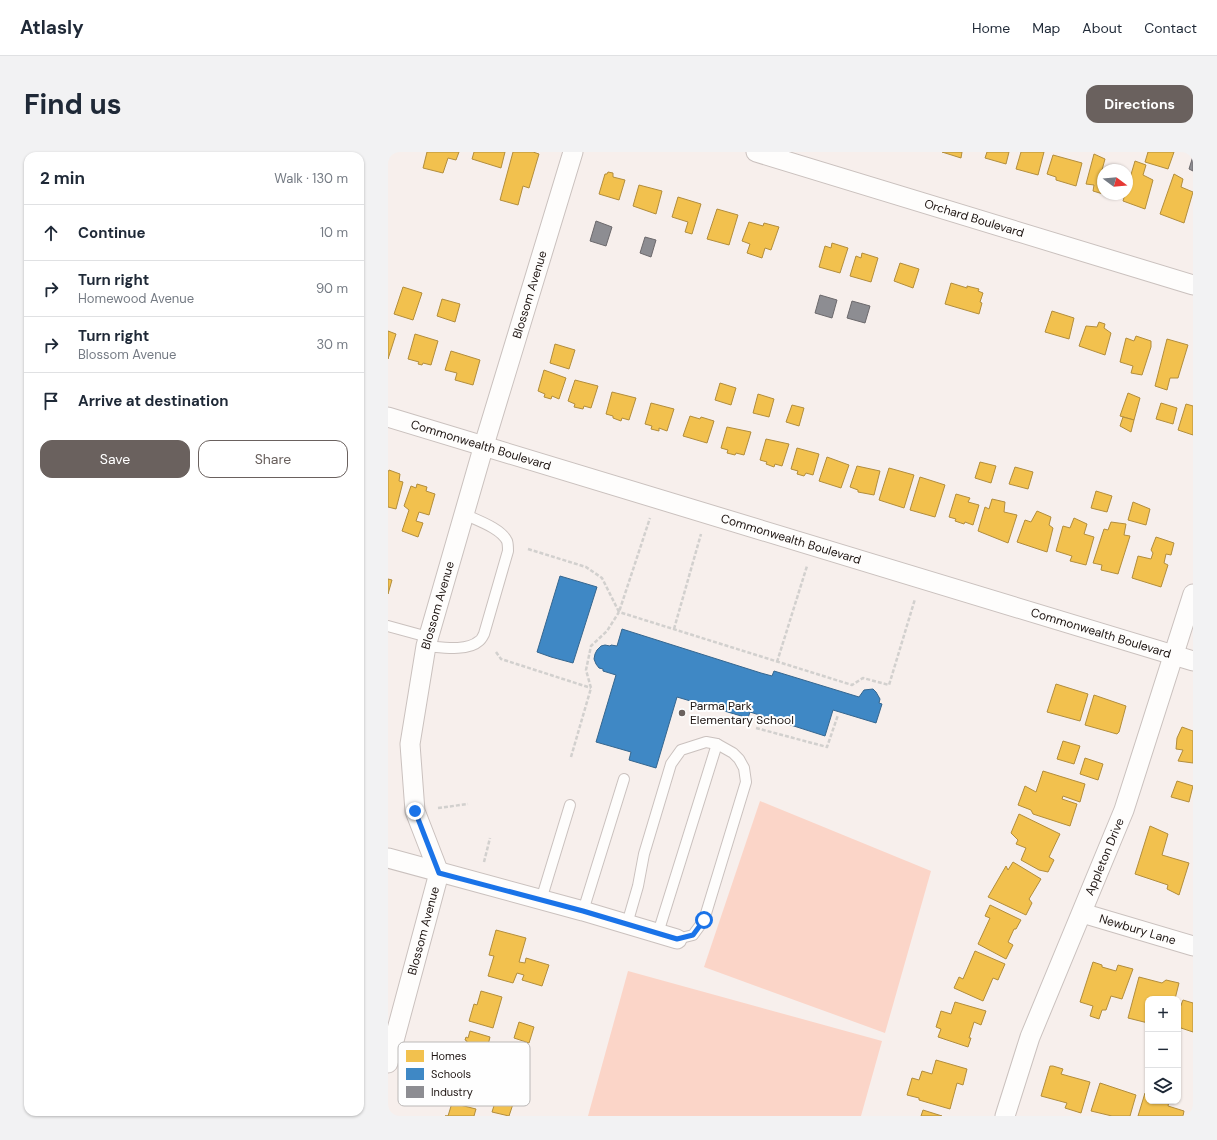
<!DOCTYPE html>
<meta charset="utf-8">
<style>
body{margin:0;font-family:"DM Sans",sans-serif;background:#f2f2f3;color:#1f2937}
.controls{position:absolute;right:12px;bottom:12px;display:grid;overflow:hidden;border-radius:8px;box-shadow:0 1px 3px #0004}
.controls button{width:36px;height:36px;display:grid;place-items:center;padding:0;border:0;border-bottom:1px solid #e0e1e3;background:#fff;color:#1f2937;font:20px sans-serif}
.compass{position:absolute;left:709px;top:12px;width:36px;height:36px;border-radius:50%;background:#fff;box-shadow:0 1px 3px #0004;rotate:106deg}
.stop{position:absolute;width:12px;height:12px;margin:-9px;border:3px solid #1a73e8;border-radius:50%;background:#fff}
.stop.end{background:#1a73e8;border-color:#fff;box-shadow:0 1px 4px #0008}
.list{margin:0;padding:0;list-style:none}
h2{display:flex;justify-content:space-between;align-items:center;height:52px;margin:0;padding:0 16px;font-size:17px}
h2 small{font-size:13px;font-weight:400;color:#747a83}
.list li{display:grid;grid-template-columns:26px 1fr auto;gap:12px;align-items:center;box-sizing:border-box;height:56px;padding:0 16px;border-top:1px solid #e0e1e3}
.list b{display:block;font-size:15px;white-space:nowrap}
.list p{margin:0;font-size:13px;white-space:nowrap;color:#747a83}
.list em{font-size:13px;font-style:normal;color:#747a83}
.actions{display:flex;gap:8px;padding:12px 16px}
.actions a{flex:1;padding:9px 0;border:1px solid #6a615e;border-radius:12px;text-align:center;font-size:14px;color:#6a615e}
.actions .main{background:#6a615e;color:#fff}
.icon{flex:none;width:22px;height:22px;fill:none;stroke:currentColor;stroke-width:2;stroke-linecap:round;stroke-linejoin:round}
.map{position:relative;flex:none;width:805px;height:964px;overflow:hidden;border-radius:12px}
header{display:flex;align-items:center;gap:24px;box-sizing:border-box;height:56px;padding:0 20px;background:#fff;border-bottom:1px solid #e0e1e3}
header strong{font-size:19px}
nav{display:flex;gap:22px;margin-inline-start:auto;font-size:14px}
.intro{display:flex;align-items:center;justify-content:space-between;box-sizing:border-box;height:96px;padding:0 24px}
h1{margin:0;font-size:28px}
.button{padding:10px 18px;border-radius:12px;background:#6a615e;color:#fff;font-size:14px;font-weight:700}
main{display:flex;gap:24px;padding:0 24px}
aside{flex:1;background:#fff;border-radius:12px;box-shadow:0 1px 3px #0004}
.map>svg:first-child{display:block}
.green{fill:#fbd5c8}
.homes{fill:#f2c14e;stroke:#b28d3c}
.schools{fill:#3f88c5;stroke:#35668f}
.industry{fill:#8d8d92;stroke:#6c696c}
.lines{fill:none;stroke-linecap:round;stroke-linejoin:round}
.lane-casing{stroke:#cac1be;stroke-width:12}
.street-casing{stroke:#cac1be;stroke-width:21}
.path{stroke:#d2d0ce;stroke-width:2.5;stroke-dasharray:4 2;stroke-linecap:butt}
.lane{stroke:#fefdfc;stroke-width:10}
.street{stroke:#fefdfc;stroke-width:19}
.route{stroke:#1a73e8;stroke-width:5}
.poi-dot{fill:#6a615e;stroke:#fefefe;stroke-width:1.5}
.labels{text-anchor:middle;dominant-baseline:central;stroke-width:4;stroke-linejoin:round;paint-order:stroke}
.street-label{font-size:12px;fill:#1e1512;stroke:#fefefe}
.poi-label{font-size:12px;fill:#1e1512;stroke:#fefefe;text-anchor:start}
.key{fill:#fefefe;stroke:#bbb8b7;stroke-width:1}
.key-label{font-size:11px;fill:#1e1512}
</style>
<header>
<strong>Atlasly</strong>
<nav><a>Home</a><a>Map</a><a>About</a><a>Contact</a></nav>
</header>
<div class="intro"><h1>Find us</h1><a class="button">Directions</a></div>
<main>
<aside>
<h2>2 min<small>Walk · 130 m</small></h2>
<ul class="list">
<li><svg class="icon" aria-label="ahead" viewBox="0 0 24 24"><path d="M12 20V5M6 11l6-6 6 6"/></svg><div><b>Continue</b></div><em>10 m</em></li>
<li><svg class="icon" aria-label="right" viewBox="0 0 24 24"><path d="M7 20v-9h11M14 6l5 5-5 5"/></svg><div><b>Turn right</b><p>Homewood Avenue</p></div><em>90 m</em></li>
<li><svg class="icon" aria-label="right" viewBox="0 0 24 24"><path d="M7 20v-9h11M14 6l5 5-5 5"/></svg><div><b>Turn right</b><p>Blossom Avenue</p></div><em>30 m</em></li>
<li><svg class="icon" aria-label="arrive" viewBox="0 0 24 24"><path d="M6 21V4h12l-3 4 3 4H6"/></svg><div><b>Arrive at destination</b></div></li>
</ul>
<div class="actions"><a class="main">Save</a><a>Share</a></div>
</aside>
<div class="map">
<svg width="805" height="964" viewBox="0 0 805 964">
<rect width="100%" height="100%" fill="#f7efec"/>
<g class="green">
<path d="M372,649L543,719L497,881L316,815Z"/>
<path d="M240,819L494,889L473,964H200Z"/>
</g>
<g class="homes">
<path d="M39,0H71L68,8L60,6L55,21L35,16Z"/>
<path d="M86,0H117L113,16L84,7Z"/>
<path d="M125,0H145L151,2L141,36L135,34L130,53L112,48Z"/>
<path d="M554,0H574L573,6Z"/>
<path d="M599,0H621L618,12L597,6Z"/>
<path d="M633,0H656L650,23L628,17Z"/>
<path d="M760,0H786L780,17L757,10Z"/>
<path d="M706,2L717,7L714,18H715V42L705,39L706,33L698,32Z"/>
<path d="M665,3L694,11L688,34L668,28V25L659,22Z"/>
<path d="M747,9L758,13L755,23L765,28L757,57L735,49L737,42H739V36Z"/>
<path d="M220,20L225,21V25L237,28L231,48L211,42L217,22H219Z"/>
<path d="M786,22L795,27L793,35L805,40L796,71L772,62Z"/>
<path d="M251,33L274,39L268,62L245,54Z"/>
<path d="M290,45L313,52L304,82L297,80L300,70L284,65Z"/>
<path d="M329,57L350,63L341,93L319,87Z"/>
<path d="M361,70L375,74L376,71L391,75L383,98L377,96L374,106L359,101L362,92L354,89Z"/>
<path d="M444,91L460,96L452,121L431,115L437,94L443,96Z"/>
<path d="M474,101L490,106L483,130L462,124L468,104L473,106Z"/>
<path d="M512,111L531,117L525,136L506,129Z"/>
<path d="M563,131L579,136V134L591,137L590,139L595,141L592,150L594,151L591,162L557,152Z"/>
<path d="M15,135L34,141L25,168L6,162Z"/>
<path d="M54,147L72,152L67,170L49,164Z"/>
<path d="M664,159L686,166L681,187L657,180Z"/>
<path d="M711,170L717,172L716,176L723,181L717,203L691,194L698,174L709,175Z"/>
<path d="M0,179L8,182L0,207Z"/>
<path d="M27,182L50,189L43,213L35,211L34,213L30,212L31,210L20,207Z"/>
<path d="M748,184L763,189V195L754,223L743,221L745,214L732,210L738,186L746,189Z"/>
<path d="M779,187L800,193L790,226H782L779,238L767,234Z"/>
<path d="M167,192L187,198L181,217L162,211Z"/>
<path d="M63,199L92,208L85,233L67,228L69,221L57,218Z"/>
<path d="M156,218L178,226L171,247L164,244L163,247L156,245L157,242L150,239Z"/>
<path d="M187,228L210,234L203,256L196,254L195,257L186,255L187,252L180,249Z"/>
<path d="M332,231L348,236L343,253L327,248Z"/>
<path d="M224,240L248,246L241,268L234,266L233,269L225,266V264L218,262Z"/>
<path d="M740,241L752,246L746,268L732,264Z"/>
<path d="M370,242L386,247L381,265L365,261Z"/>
<path d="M263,251L286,257L279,279L271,276V279L263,277L264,274L257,272Z"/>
<path d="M773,251L789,256L785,272L768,267Z"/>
<path d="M798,252L805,254V283L790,278Z"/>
<path d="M404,253L416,256L411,274L398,270Z"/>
<path d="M302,264L312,267L313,265L326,269L319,291L295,284Z"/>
<path d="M735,265L746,268L743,280L732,274Z"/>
<path d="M339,275L363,280L356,303L348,301L347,303L339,301L340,298L333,296Z"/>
<path d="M378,287L401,292L394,314L387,312L386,315L378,312L379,310L372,308Z"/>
<path d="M409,296L431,302L425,323L418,321L416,324L409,322L410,319L403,317Z"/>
<path d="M439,305L461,313L453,336L431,329Z"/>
<path d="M592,310L608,314L603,331L587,326Z"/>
<path d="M469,314L492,319L486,343L470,340V338L462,335Z"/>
<path d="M627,315L645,320L640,337L621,332Z"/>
<path d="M501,316L526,323L516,356L491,348Z"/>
<path d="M1,318L12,322L11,329L15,330L8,357L0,355V320Z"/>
<path d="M532,325L557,333L547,365L522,358Z"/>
<path d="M29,332L39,335L38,339L47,342L41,363L31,360L28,369L35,371L30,385L14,379L21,358L16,354L23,334L28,336Z"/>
<path d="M708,339L724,344L719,360L703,356Z"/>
<path d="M568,342L582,346L580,350L591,353L585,373L577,370L576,372L567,369L568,367L561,365Z"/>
<path d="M604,347L617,350L616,360L629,363L620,391L590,379L597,355L601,357Z"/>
<path d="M745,350L762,357L758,373L740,368Z"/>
<path d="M649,359L663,365L661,373L665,376L659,400L629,390L637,368L643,370Z"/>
<path d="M686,366L699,372L696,382L706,385L698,413L682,409L684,404L668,399L675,374L682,376Z"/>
<path d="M723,370L738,372L736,383L742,384L730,422L713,418L714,413L705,411L716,377L720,378Z"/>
<path d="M768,385L786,391L783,403L778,402L776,411L780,413L773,435L744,426L750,404L763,407L765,401L763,398Z"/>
<path d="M0,427L4,428L0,442Z"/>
<path d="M668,532L700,542L692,569L659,560Z"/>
<path d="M706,543L738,554L731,580L729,582L697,573Z"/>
<path d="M794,575L805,579V611L790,609L795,598L788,597L789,586Z"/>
<path d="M675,589L692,594L686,612L669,607Z"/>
<path d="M697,606L715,612L710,628L692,622Z"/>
<path d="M655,619L697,632L692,650L675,644L674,647L689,652L682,674L645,662L643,658L630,653L637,634L648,640Z"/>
<path d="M789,629L805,634L801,650L783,645Z"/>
<path d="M631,662L672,682L661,705L666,708L660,720L651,718L633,708L638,696L628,692L630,688L623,681Z"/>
<path d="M762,674L780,682L774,703L801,711L791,743L779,737L780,733L747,722Z"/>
<path d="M625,710L653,727L641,747L644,751L638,763L600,745L618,714L620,718Z"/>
<path d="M602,753L633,768L628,777H626L620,790L625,793L618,807L590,792L602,766L597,764Z"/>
<path d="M108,778L138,786L131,810L137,811L138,806L161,813L154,834L134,828L136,823L129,821L125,831L100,824L106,804L101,803Z"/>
<path d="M587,799L617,812L610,828L605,826L595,849L566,836L571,825L575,827Z"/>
<path d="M705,810L714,813V815L728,819L730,813L745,817L734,847L723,844L718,858H714L711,867L702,864L705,854L692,850Z"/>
<path d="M751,825L774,831L778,828L791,831L787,847H760V871L740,866Z"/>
<path d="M93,839L114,845L105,876L81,869L86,852L89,853Z"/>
<path d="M795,848L805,851V880L790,875V861Z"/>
<path d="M567,850L598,859L593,873L586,870L581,886H583L580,895L550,885L553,877L548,875L553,859L563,862Z"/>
<path d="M131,870L146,875L141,891L126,886Z"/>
<path d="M82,879L102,885L100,893L107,895L102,912L75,904L79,889L77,888L78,885L80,886Z"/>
<path d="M548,908L579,917L575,933L569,931L562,957L531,948V946L519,943L524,926L531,928L534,919L544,922Z"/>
<path d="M662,914H665L675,917L673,922L702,930L693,961L677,956L679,951L653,944Z"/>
<path d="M712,931L748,943L742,964H724L703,959Z"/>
<path d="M757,941L760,942V949H781L780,954L796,959L795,964H750Z"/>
<path d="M109,944L126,949L121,964L104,960Z"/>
<path d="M64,951L88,957L86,964H57H60Z"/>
<path d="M535,958L554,964H533Z"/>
</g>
<g class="schools">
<path d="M172,424L209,435L185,511L163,505L149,500Z"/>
<path d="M234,477L373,521L384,524L386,519L471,545L476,538L485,537L488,540L492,547L491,551L494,552L488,571L445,558L437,584L362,560L360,566L289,545L268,616L241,608L243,600L208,590L228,523L215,519V517L211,516L208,512L206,507L207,502L209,498L213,494L217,493L222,494L223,493L229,494Z"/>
</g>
<g class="industry">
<path d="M805,4V19L801,17Z"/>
<path d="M208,69L224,75L218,94L202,89Z"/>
<path d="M257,85L268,88L263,105L252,101Z"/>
<path d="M432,143L449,148L444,166L427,161Z"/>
<path d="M464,149L482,154L477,171L459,166Z"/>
</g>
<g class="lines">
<defs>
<g id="lane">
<path d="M0,474L40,485"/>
<path d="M38,494C52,495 79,500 91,489C93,488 95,484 96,482L120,399C120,396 120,392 119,389C113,376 88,368 76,362"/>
<path d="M153,748L182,653"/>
<path d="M195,759L236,627"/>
<path d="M239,772L250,734L256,702L283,612L293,598L318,590L329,592L345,601L351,607L356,616L358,630L316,768L305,783L289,787"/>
<path d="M270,781L329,592"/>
</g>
<g id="street">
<path id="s1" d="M368,0L805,133"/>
<path id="s2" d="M0,265L805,509"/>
<path d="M0,706L195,759L289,787"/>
<path id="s3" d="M694,761L805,794"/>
<path id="s4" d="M0,911L51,721L27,659L22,592L38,494L96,293L185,0"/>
<path id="s5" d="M617,964L642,885L736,658L805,442"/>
</g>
</defs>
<use href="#lane" class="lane-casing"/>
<use href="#street" class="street-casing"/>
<g class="path">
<path d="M140,397L198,415L214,426L231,460L262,366"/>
<path d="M286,477L313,382"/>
<path d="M108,500L113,507L203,536"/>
<path d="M389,510L419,414"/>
<path d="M368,576L439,595L450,563"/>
<path d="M183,605L203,536L198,518L203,494L219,479L231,460L464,533L475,526L501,533L527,447"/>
<path d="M50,656L80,652"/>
<path d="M96,710L102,686"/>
</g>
<use href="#lane" class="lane"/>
<use href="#street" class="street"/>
</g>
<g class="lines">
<path class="route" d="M27,659L51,721L195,759L289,787L305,783L316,768"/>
</g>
<circle class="poi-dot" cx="294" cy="561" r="4"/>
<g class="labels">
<g class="street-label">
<text stroke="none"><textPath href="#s1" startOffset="228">Orchard Boulevard</textPath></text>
<text stroke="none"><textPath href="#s4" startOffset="796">Blossom Avenue</textPath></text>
<text stroke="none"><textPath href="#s2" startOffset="97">Commonwealth Boulevard</textPath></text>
<text stroke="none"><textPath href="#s2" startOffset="421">Commonwealth Boulevard</textPath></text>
<text stroke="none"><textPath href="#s4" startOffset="472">Blossom Avenue</textPath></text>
<text stroke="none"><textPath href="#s2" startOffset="745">Commonwealth Boulevard</textPath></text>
<text stroke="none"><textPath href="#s5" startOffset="278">Appleton Drive</textPath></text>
<text stroke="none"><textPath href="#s3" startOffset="58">Newbury Lane</textPath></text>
<text stroke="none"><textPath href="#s4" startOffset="137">Blossom Avenue</textPath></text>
</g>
<g class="poi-label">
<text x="302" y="554">Parma Park<tspan x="302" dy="14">Elementary School</tspan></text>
</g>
</g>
<rect x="10" y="890" width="132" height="64" rx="6" class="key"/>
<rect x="18" y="898" width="18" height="12" fill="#f2c14e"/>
<rect x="18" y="916" width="18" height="12" fill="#3f88c5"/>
<rect x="18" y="934" width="18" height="12" fill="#8d8d92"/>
<g class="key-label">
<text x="43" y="908">Homes</text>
<text x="43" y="926">Schools</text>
<text x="43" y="944">Industry</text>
</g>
</svg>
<div class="controls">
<button>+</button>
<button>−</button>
<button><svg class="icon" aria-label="layers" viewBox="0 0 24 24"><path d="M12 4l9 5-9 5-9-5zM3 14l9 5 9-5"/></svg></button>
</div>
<svg class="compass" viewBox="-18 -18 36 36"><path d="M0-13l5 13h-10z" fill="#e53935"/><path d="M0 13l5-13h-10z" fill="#747a83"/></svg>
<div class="stop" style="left:316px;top:768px"></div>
<div class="stop end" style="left:27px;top:659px"></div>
</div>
</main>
